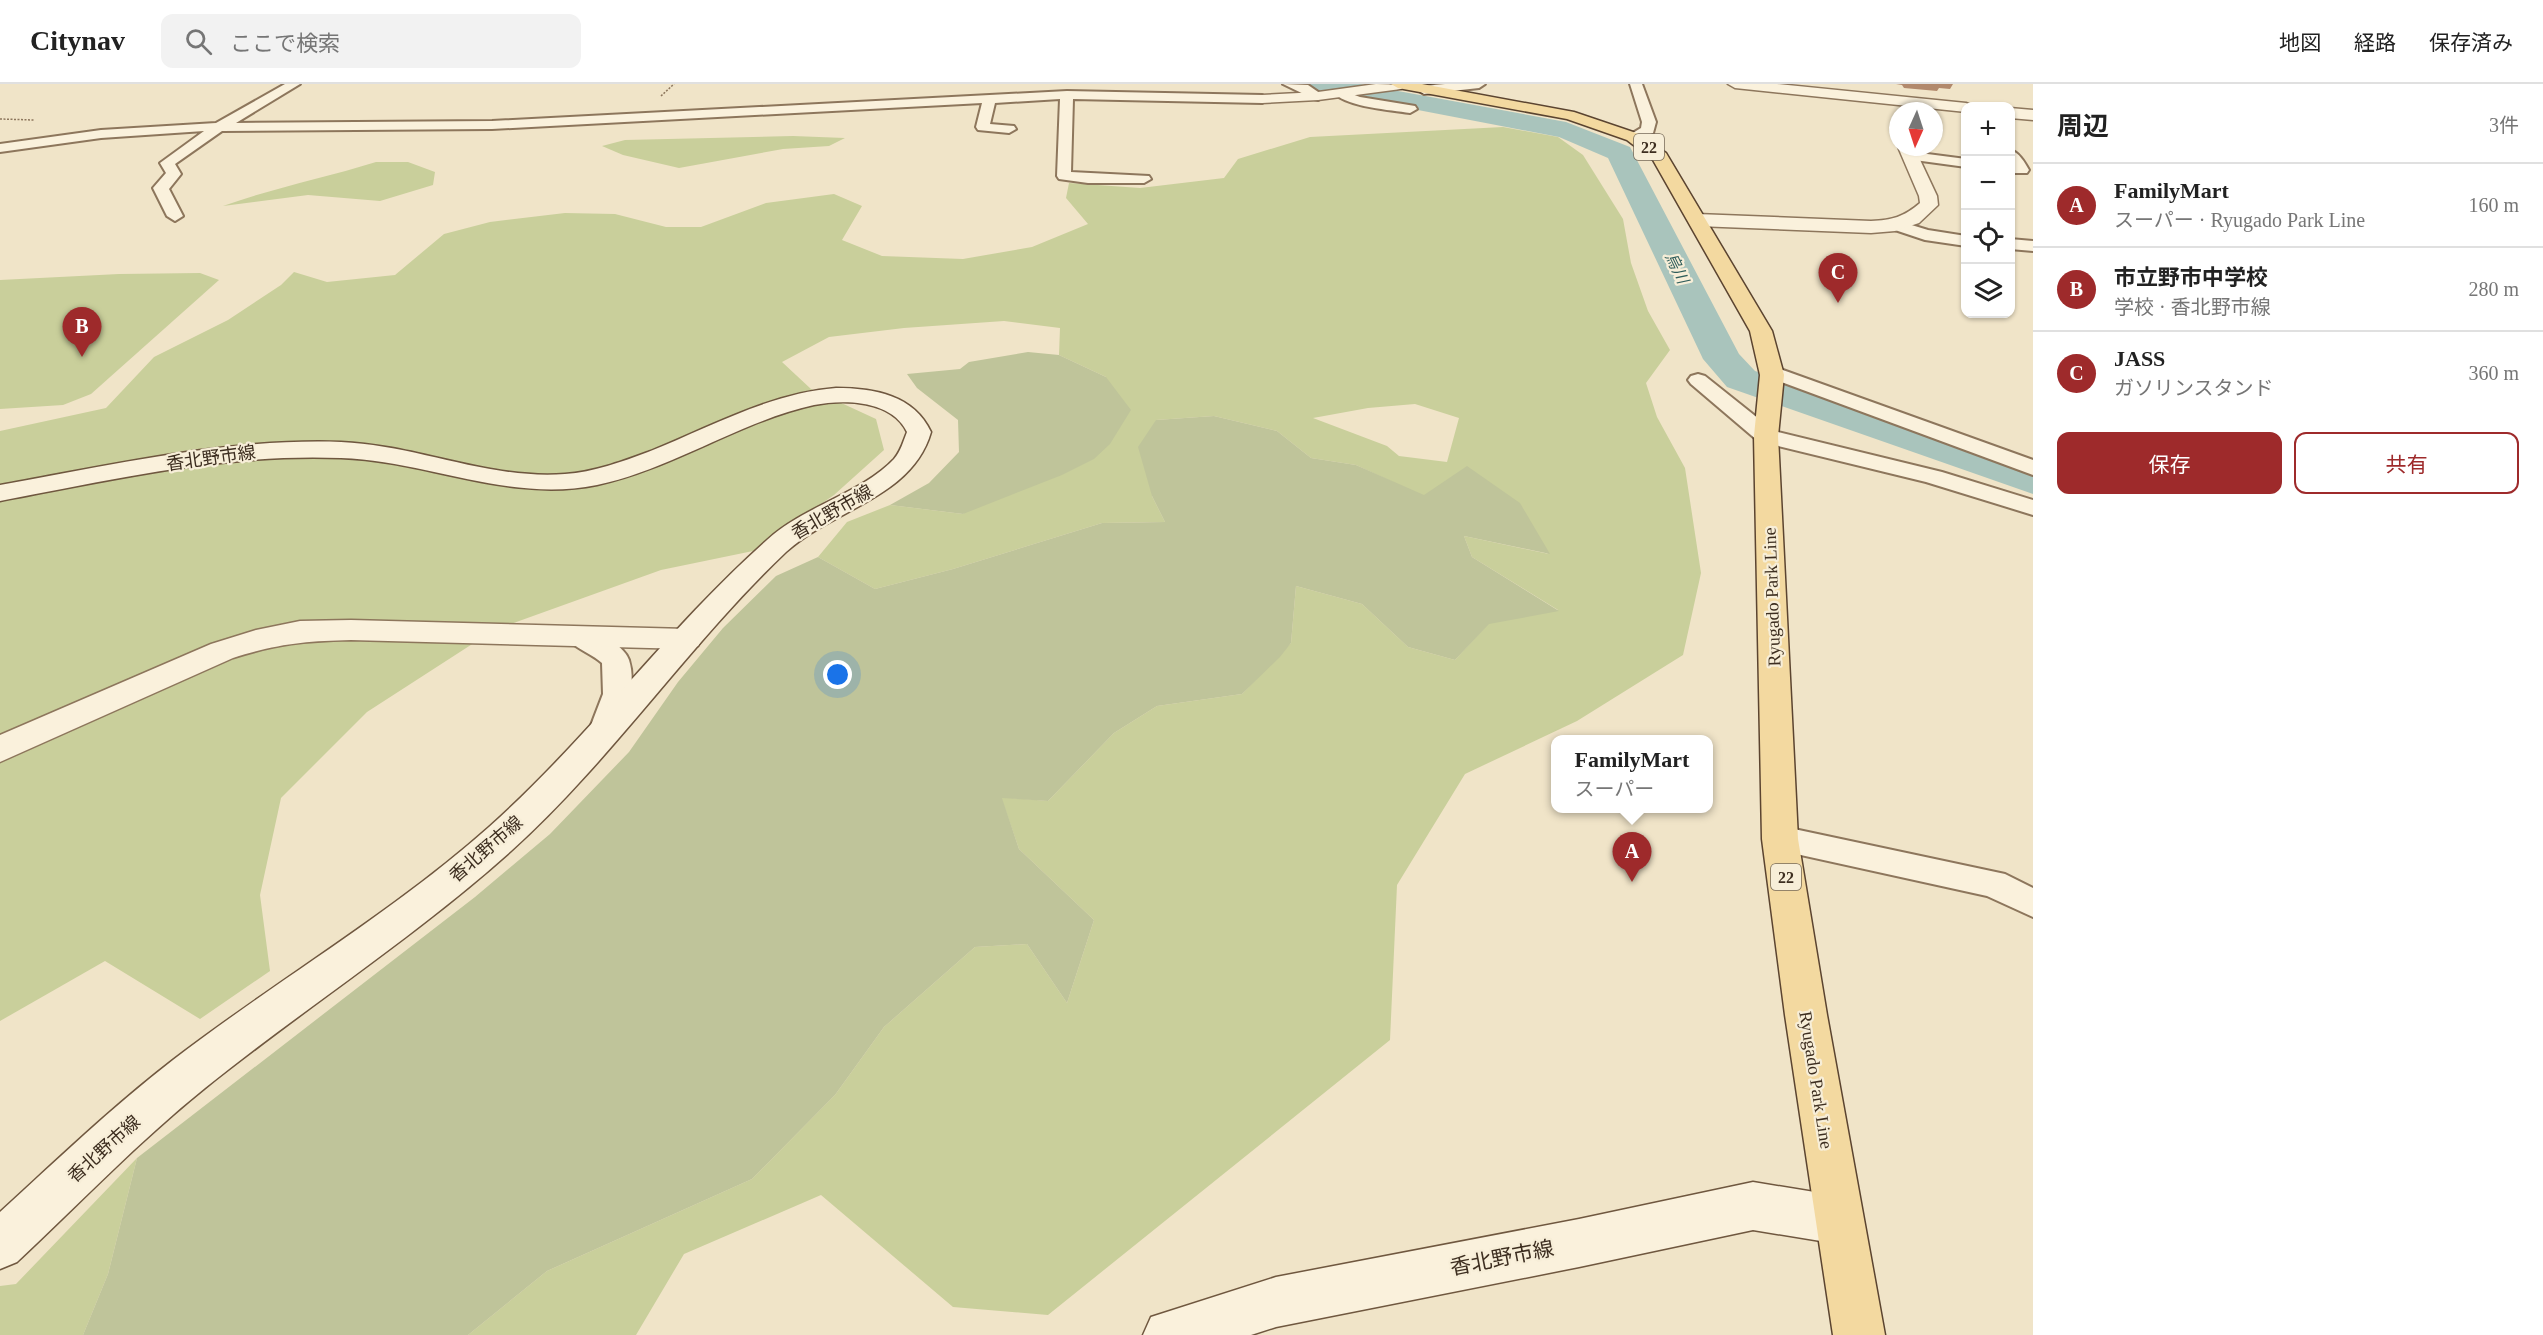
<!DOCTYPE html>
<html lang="ja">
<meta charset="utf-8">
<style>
body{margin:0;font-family:"Times New Roman","Noto Sans JP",serif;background:#f2f2f2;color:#222}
.controls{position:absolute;right:18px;top:18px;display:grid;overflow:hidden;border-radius:12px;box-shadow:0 2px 4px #0004}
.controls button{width:54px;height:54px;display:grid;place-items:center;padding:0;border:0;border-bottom:2px solid #e0e0e0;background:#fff;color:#222;font:30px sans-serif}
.compass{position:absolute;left:1889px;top:18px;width:54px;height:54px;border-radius:50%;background:#fff;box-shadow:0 2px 4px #0004;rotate:183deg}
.you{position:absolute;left:838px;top:591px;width:21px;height:21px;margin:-15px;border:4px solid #fff;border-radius:50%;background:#1a73e8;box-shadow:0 0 0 9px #1a73e833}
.badge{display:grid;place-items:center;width:39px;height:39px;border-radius:50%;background:#9e2a2b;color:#fff;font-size:20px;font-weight:700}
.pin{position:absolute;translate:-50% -50px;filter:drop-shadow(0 2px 3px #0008)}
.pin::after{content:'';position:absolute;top:32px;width:21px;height:18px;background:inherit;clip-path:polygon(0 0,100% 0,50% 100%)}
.popup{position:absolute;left:1551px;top:651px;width:162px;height:78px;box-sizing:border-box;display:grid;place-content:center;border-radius:12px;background:#fff;filter:drop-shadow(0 2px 4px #0005);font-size:20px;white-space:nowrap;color:#767676}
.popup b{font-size:22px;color:#222}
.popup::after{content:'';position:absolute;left:50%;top:100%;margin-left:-12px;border:12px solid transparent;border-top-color:#fff}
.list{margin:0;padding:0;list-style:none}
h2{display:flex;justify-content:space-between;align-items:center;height:78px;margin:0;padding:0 24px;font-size:26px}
h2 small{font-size:20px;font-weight:400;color:#767676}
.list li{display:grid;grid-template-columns:39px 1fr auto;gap:18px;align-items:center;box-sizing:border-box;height:84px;padding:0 24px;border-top:2px solid #e0e0e0}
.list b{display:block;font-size:22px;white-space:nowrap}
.list p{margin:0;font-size:20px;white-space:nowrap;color:#767676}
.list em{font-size:20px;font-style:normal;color:#767676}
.actions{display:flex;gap:12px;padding:18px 24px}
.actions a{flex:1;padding:14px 0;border:2px solid #9e2a2b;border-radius:12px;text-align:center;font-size:21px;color:#9e2a2b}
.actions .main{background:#9e2a2b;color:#fff}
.icon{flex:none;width:33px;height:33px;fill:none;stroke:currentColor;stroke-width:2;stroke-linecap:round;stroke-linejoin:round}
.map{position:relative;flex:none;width:2033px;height:1251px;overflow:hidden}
header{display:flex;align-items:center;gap:36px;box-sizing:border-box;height:84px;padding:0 30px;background:#fff;border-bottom:2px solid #e0e0e0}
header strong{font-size:28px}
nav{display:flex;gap:33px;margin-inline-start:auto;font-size:21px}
.search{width:420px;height:54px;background:#f2f2f2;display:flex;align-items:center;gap:15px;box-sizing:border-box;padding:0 21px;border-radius:12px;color:#767676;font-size:22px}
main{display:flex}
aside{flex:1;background:#fff}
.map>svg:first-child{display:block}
.green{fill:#c9cf9b;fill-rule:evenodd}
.cemetery{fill:#bfc49a}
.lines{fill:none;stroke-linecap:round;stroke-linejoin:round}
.river{fill:#a9c4bc;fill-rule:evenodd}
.minor-casing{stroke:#8d765c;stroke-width:4}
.tertiary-casing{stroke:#8d765c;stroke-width:3}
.secondary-casing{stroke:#6f573f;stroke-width:3}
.primary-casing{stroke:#5b4430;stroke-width:3}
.path{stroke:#8d765c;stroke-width:1.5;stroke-dasharray:2 1.5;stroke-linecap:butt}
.minor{fill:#faf1dc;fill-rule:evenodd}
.tertiary{fill:#faf1dc;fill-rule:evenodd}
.secondary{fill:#faf1dc;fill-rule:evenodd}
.primary{fill:#f3d9a0;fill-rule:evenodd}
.wall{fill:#b2896c}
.labels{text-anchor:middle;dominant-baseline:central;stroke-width:4.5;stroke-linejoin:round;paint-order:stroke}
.shield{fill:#f7eed8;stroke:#756857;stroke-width:1.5}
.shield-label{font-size:16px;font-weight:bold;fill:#3d2e20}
.far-water-label{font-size:16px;font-style:italic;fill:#2f5d5a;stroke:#f7eed8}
.street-label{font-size:18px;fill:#3d2e20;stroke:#f7eed8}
.near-street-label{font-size:21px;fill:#3d2e20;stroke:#f7eed8}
</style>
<header>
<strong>Citynav</strong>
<div class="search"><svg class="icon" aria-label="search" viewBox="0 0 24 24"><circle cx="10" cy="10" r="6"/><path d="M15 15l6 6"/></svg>ここで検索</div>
<nav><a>地図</a><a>経路</a><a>保存済み</a></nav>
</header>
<main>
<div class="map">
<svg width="2033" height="1251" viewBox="0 0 2033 1251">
<rect width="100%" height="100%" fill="#f0e4c8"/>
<g class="green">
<path d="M1503,43L1558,53L1583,71L1623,135L1631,179L1648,227L1670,266L1646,299L1657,333L1685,384L1701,489L1683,571L1577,637L1465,690L1397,801L1390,956L1048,1231L953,1223L821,1111L684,1170L636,1251H468L547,1187L752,1095L835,1011L884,943L975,863L1027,860L1067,919L1094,836L1019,765L1001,713L1048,717L1114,649L1157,622L1242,610L1291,559L1296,502L1362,520L1408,563L1455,576L1489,539L1558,526L1472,473L1464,452L1549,470L1356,381L1311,374L1277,347L1214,332L1156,336L1152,412L1165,438L1102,439L953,485L875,505L818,473L847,438L890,421L963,430L1106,293L1059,271L1060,244L1004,237L904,244L829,253L782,278L811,305L876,335L884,366L834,411L753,467L661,486L494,546L367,628L281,714L260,811L270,887L200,935L105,877L0,937V347L106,324L154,273L228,236L281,201L294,188L327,198L395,191L444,150L490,138L565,129L615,130L666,143H701L766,119L834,110L862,122L842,156L882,172L963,175L1032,163L1088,140L1066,114L1069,99L1140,104L1224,94L1238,75L1310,53ZM1415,320L1459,334L1447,378L1399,372L1387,362L1313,334L1368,324Z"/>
<path d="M793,52L845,54L829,62L783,65L679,84L623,71L602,62L625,56Z"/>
<path d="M376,78H408L435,88L433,101L380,117L308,111L223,122C273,104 325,94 376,78Z"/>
<path d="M200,189L219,196L91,310L63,321L0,325V196L119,190Z"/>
<path d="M137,1074L108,1190L83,1251H0V1202L16,1200Z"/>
</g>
<g class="cemetery">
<path d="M1028,268L1059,271L1106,293L1131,326L1110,360L1094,375L1062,391L963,430L890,421L929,399L959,368L958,336L917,304L907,290L960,285L969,278Z"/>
<path d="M1214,332L1277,347L1311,374L1356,381L1424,411L1467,382L1520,419L1550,470L1464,452L1472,473L1559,527L1489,540L1455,576L1408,563L1362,520L1296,502L1291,559L1280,573L1242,610L1157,622L1114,649L1048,717L1002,714L1019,765L1094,836L1067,919L1027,860L975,863L884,943L835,1011L752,1095L547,1187L468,1251H83L108,1190L137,1074L475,813L550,750L629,668L678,598L723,544L776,492L818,473L875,505L953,485L1102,439L1165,438L1152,412L1138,363L1156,336Z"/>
</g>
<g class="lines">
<path class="river" d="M1307,0H1360L1566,38L1630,63L1739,270L1755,287L1930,344L2033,381V410L1727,303L1703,275L1608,74L1559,53L1319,7L1310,5Z"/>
<defs>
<g id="minor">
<path d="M285,0H300L236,39L492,37L1067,7L1262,11L1268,15L1262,19L1073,15L1071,88L1149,92L1151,95L1144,99H1088L1059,95L1057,92L1060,15L995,19L990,40L1014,42L1016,45L1009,49L978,46L976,43L982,19L492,45L222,47L175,80L181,90L169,105L183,132L175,137L167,132L153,104L166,89L160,79L204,47L101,54L0,68V60L101,46L216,39Z"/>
<path d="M1283,0L1308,1L1324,12L1318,16L1314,15Z"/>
<path d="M1445,0H1485L1479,4L1424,10L1418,6L1424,2Z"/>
<path d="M1630,0H1642L1656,38L1653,49L1633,57L1626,53L1641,44L1642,38Z"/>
<path d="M1341,6L1360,13L1415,22L1417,25L1410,29C1390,26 1349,23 1335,10Z"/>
<path d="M2010,66C2019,68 2025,79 2029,86L2027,89H2010Z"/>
<path d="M1912,68L1966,75V83L1907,75L1905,72Z"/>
<path d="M1895,136L1928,146L1966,152V162L1925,156L1889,144L1887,141Z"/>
<path d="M2010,155L2033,157V167L2010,165Z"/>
<path d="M1772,282L2033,376V391L1765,292L1762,288L1765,284Z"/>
<path d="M1698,290L1705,292L1774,347L1942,388L2033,416V431L1926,398L1758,357L1691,300L1688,296L1691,292Z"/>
<path d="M579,543C594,547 623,559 629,576C637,601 626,634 613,656L603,660L593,656L588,649L603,610L602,579C591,569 573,564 566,552L570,546Z"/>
<path d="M1780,742L2005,790L2033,804V833L1987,812L1769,764L1764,755L1769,746Z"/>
</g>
<g id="tertiary">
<path d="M1376,0L1408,1L1401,5L1318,16L1262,19L1255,15L1262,11L1318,8Z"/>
<path d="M1728,0H1777L1966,19L1973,22H1966V28L1735,4Z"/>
<path d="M2010,24L2033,26V36L2010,34Z"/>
<path d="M1898,63H1914L1937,112L1938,121L1919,139L1895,147L1871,149L1697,142L1690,140L1688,136L1690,132L1697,130L1871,137C1892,136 1904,133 1920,119L1919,112Z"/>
<path d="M351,536L687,545L698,548L702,555L698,562L687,565L351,556C305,557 277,560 233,574L0,678V651L211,560L256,546L300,537Z"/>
</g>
<g id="secondary">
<path d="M836,304C874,304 914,311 931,348C912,414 833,425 786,468C688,561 612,676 511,767C415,853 306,923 205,1004C139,1057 79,1120 17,1178L0,1185V1128C56,1077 112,1023 173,976C277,896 391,830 489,743C589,654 667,545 767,456C804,422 862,409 894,375C901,367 903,358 907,348C892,316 844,315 814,321C741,337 672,385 597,401C509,419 428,377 341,374C226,369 112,396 0,417V401C112,381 226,354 341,358C417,361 489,396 565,390C594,388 621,378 648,368C708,344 770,309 836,304Z"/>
<path d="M1753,1098L1839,1112L1856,1119L1863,1136L1856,1153L1839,1160L1753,1146L1579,1183L1276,1243L1251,1251H1143L1151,1233L1276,1193L1579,1135Z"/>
</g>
<path id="primary" d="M1391,0H1422L1574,28L1639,50L1666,69L1772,247L1784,291L1778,352L1798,755L1827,931L1885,1251H1833L1785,931L1762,755L1754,352L1760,291L1750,247L1653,76L1627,56L1567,35L1398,4Z"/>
</defs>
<use href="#minor" class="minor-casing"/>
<use href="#tertiary" class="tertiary-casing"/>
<use href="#secondary" class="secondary-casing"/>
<use href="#primary" class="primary-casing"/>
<g class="path">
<path d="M661,12L674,0"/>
<path d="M0,35L34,36"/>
</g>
<use href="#minor" class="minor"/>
<use href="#tertiary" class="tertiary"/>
<use href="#secondary" class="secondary"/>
<use href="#primary" class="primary"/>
</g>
<path class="wall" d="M1896,0H1953L1950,5L1939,4L1937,7L1904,4L1902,1Z"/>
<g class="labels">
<g class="shield">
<rect x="1634" y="50" width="30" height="26" rx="4.5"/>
<rect x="1771" y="780" width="30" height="26" rx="4.5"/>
</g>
<g class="shield-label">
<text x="1649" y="63">22</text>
<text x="1786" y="793">22</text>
</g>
<g class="far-water-label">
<text transform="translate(1677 184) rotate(64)">烏川</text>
</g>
<g class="street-label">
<text transform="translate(211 374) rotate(-8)">香北野市線</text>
<text transform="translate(832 428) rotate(-30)">香北野市線</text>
<text transform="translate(1772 513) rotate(-92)">Ryugado Park Line</text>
<text transform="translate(486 765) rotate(-41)">香北野市線</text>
<text transform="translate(1816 996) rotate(81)">Ryugado Park Line</text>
<text transform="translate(104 1065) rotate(-42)">香北野市線</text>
</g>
<g class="near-street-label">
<text transform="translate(1502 1174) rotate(-11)">香北野市線</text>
</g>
</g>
</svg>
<div class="controls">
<button>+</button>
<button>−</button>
<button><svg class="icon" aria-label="locate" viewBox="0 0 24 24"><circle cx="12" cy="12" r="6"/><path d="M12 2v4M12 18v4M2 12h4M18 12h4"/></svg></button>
<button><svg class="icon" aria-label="layers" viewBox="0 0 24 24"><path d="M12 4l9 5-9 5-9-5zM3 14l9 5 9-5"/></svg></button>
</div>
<svg class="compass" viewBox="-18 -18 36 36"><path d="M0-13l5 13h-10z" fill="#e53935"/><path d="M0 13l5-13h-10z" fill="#767676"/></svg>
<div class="you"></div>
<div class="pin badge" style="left:1632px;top:798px">A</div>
<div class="popup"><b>FamilyMart</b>スーパー</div>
<div class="pin badge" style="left:82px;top:273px">B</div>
<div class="pin badge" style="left:1838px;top:219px">C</div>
</div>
<aside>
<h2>周辺<small>3件</small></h2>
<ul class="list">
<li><span class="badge">A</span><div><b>FamilyMart</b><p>スーパー · Ryugado Park Line</p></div><em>160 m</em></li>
<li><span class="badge">B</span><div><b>市立野市中学校</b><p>学校 · 香北野市線</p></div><em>280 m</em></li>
<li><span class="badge">C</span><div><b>JASS</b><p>ガソリンスタンド</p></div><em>360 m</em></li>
</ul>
<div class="actions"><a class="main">保存</a><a>共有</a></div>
</aside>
</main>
